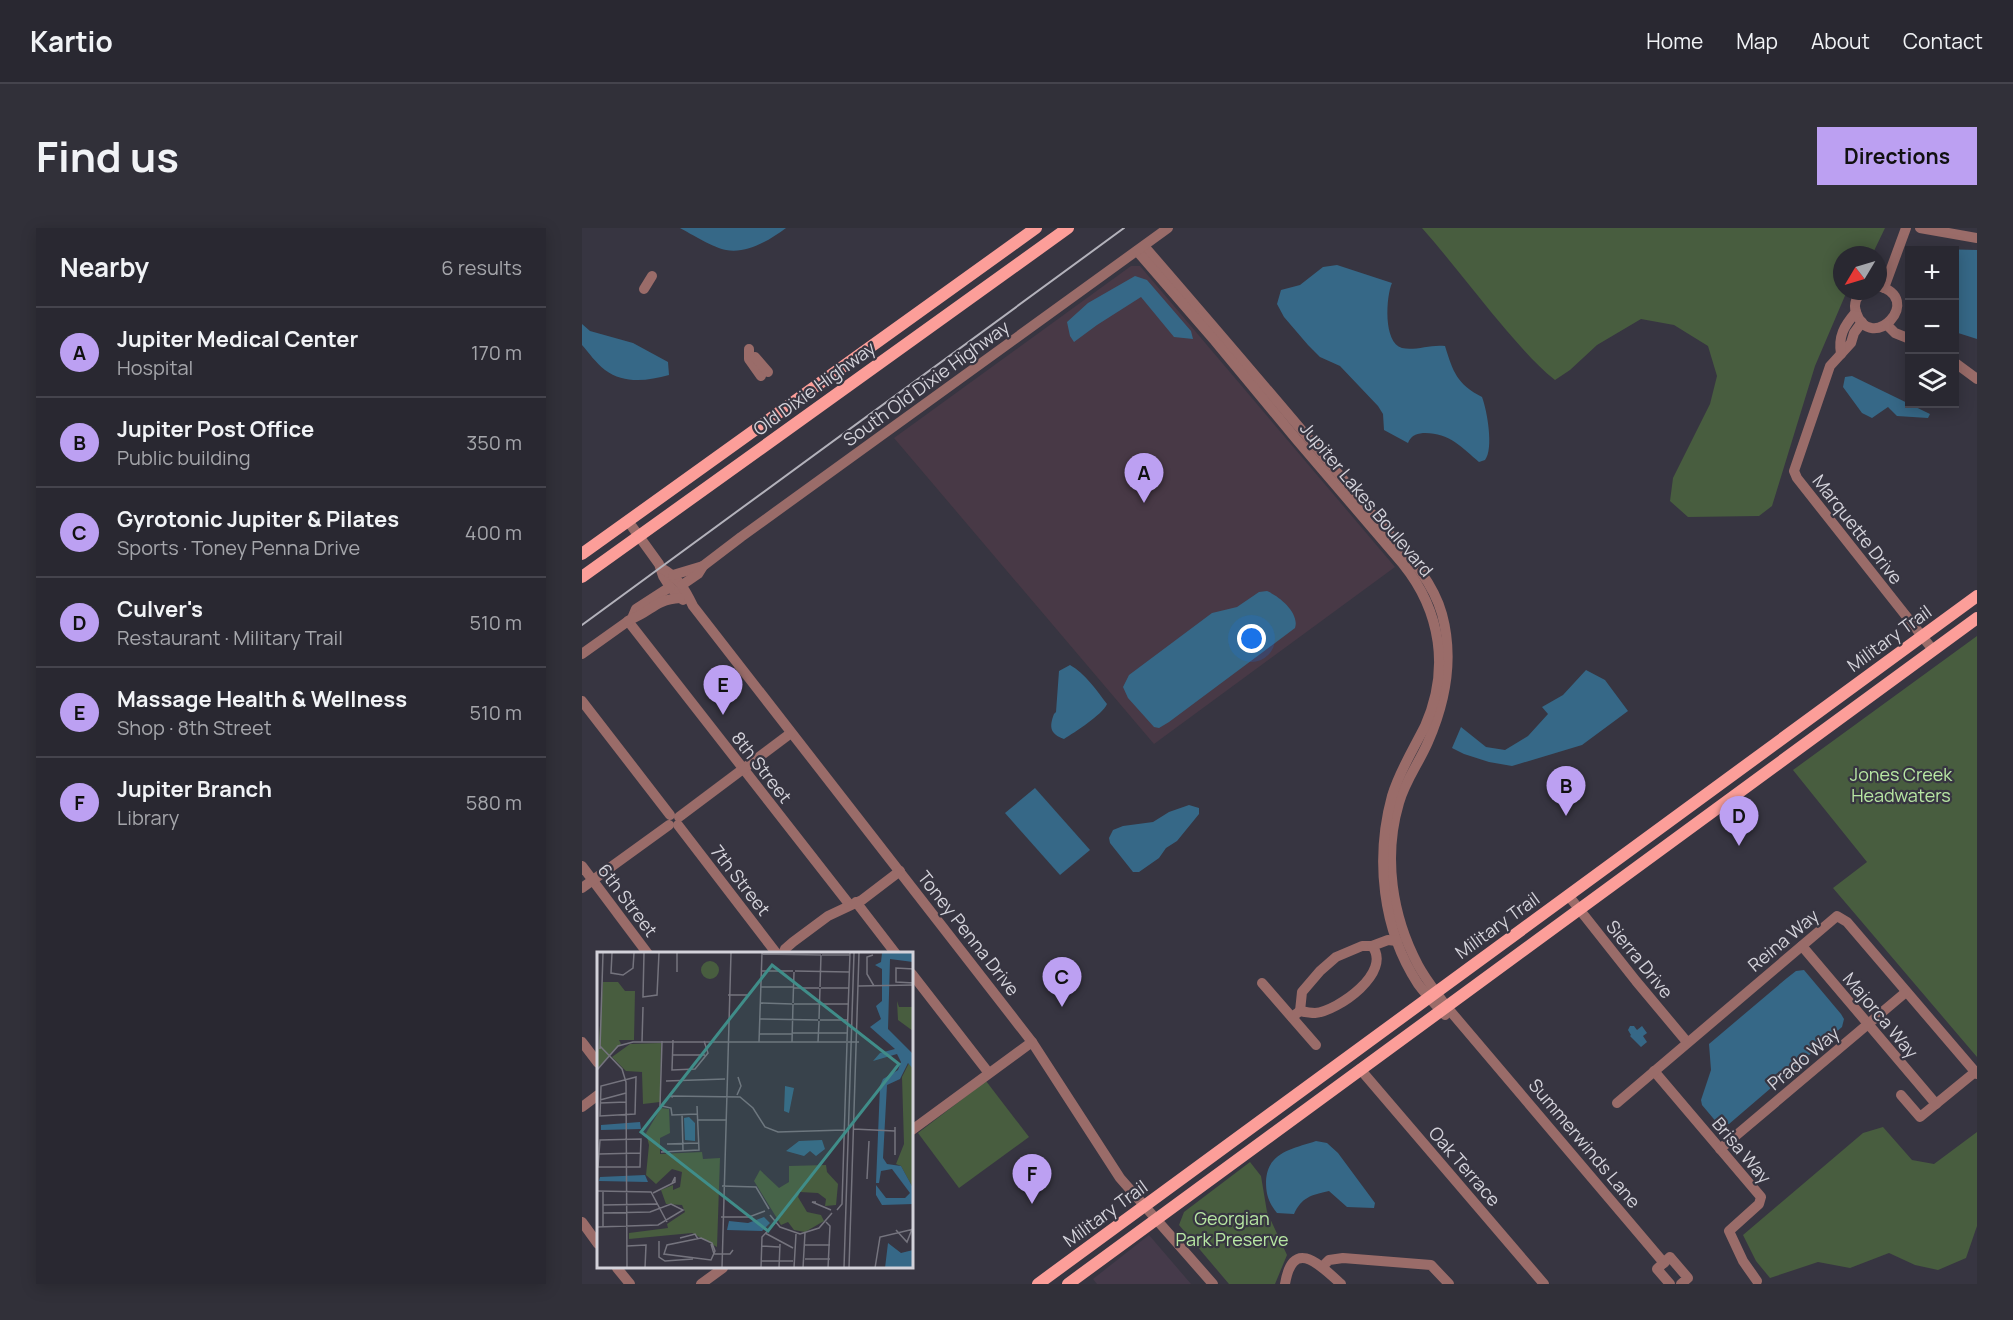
<!DOCTYPE html>
<meta charset="utf-8">
<style>
body{margin:0;font-family:Manrope,sans-serif;background:#313039;color:#f1f3f6}
.controls{position:absolute;right:18px;top:18px;display:grid;overflow:hidden;border-radius:0px;box-shadow:0 3px 15px #0003}
.controls button{width:54px;height:54px;display:grid;place-items:center;padding:0;border:0;border-bottom:2px solid #45444d;background:#292831;color:#f1f3f6;font:30px sans-serif}
.compass{position:absolute;left:1251px;top:18px;width:54px;height:54px;border-radius:50%;background:#292831;box-shadow:0 3px 15px #0003;rotate:232deg}
.you{position:absolute;left:670px;top:411px;width:21px;height:21px;margin:-15px;border:4px solid #fff;border-radius:50%;background:#1a73e8;box-shadow:0 0 0 9px #1a73e833}
.badge{display:grid;place-items:center;width:39px;height:39px;border-radius:50%;background:#bca0f2;color:#111;font-size:20px;font-weight:700}
.pin{position:absolute;translate:-50% -50px;filter:drop-shadow(0 2px 3px #0008)}
.pin::after{content:'';position:absolute;top:32px;width:21px;height:18px;background:inherit;clip-path:polygon(0 0,100% 0,50% 100%)}
.list{margin:0;padding:0;list-style:none}
h2{display:flex;justify-content:space-between;align-items:center;height:78px;margin:0;padding:0 24px;font-size:26px}
h2 small{font-size:20px;font-weight:400;color:#a5a6ab}
.list li{display:grid;grid-template-columns:39px 1fr auto;gap:18px;align-items:center;box-sizing:border-box;height:90px;padding:0 24px;border-top:2px solid #45444d}
.list b{display:block;font-size:22px;white-space:nowrap}
.list p{margin:0;font-size:20px;white-space:nowrap;color:#a5a6ab}
.list em{font-size:20px;font-style:normal;color:#a5a6ab}
.icon{flex:none;width:33px;height:33px;fill:none;stroke:currentColor;stroke-width:2;stroke-linecap:round;stroke-linejoin:round}
.map{position:relative;flex:none;width:1395px;height:1056px;overflow:hidden;border-radius:0px}
header{display:flex;align-items:center;gap:36px;box-sizing:border-box;height:84px;padding:0 30px;background:#292831;border-bottom:2px solid #45444d}
header strong{font-size:28px}
nav{display:flex;gap:33px;margin-inline-start:auto;font-size:21px}
.intro{display:flex;align-items:center;justify-content:space-between;box-sizing:border-box;height:144px;padding:0 36px}
h1{margin:0;font-size:42px}
.button{padding:15px 27px;border-radius:0px;background:#bca0f2;color:#111;font-size:21px;font-weight:700}
main{display:flex;gap:36px;padding:0 36px}
aside{flex:1;background:#292831;border-radius:0px;box-shadow:0 3px 15px #0003}
.map>svg:first-child{display:block}
.commercial{fill:#453a4a}
.medical{fill:#483946}
.green{fill:#485d3f}
.water{fill:#366887}
.lines{fill:none;stroke-linecap:round;stroke-linejoin:round}
.minor{stroke:#9a6c69;stroke-width:10}
.major{stroke:#fc9e99;stroke-width:12}
.rail{stroke:#b3b2bb;stroke-width:2}
.labels{text-anchor:middle;dominant-baseline:central;stroke-width:4.5;stroke-linejoin:round;paint-order:stroke}
.street-label{font-size:18px;fill:#d3d2da;stroke:#373541}
.park-label{font-size:18px;fill:#b7e6a3;stroke:#373541}
.inset-road{fill:none;stroke:#75747e;stroke-width:1.5}
.view{fill:#408d89;fill-opacity:0.15;stroke:#408d89;stroke-width:3}
.inset-edge{fill:none;stroke:#d3d2da;stroke-width:3}
</style>
<header>
<strong>Kartio</strong>
<nav><a>Home</a><a>Map</a><a>About</a><a>Contact</a></nav>
</header>
<div class="intro"><h1>Find us</h1><a class="button">Directions</a></div>
<main>
<aside>
<h2>Nearby<small>6 results</small></h2>
<ul class="list">
<li><span class="badge">A</span><div><b>Jupiter Medical Center</b><p>Hospital</p></div><em>170 m</em></li>
<li><span class="badge">B</span><div><b>Jupiter Post Office</b><p>Public building</p></div><em>350 m</em></li>
<li><span class="badge">C</span><div><b>Gyrotonic Jupiter &amp; Pilates</b><p>Sports · Toney Penna Drive</p></div><em>400 m</em></li>
<li><span class="badge">D</span><div><b>Culver's</b><p>Restaurant · Military Trail</p></div><em>510 m</em></li>
<li><span class="badge">E</span><div><b>Massage Health &amp; Wellness</b><p>Shop · 8th Street</p></div><em>510 m</em></li>
<li><span class="badge">F</span><div><b>Jupiter Branch</b><p>Library</p></div><em>580 m</em></li>
</ul>
</aside>
<div class="map">
<svg width="1395" height="1056" viewBox="0 0 1395 1056">
<rect width="100%" height="100%" fill="#373541"/>
<path class="commercial" d="M567,1007L609,1056H515L511,1051Z"/>
<path class="medical" d="M549,38H558L813,339L572,516L312,210Z"/>
<g class="green">
<path d="M840,0H1303L1290,27H1260V63H1265L1233,138L1190,278L1177,288L1106,289L1088,273L1091,250L1128,176L1135,148L1126,118L1092,97L1059,91L1015,117L988,142L973,152C955,138 940,120 925,103C896,69 869,33 840,0Z"/>
<path d="M1395,408V829L1251,660L1285,634L1211,542Z"/>
<path d="M404,853L447,909L377,960L336,905Z"/>
<path d="M1301,899L1330,932L1352,936L1395,904V998L1384,1030L1356,1042L1333,1037L1307,1025L1268,1040L1236,1034L1188,1050L1174,1033L1161,1007L1281,905Z"/>
<path d="M668,934L679,948L685,984L705,1027L693,1056H647L597,997L602,984Z"/>
</g>
<g class="water">
<path d="M98,0H204C188,12 165,26 144,22C132,20 109,6 98,0Z"/>
<path d="M1356,21L1395,22V111L1373,104L1372,22H1352Z"/>
<path d="M755,37L810,55C804,68 801,115 820,120C833,123 849,116 863,118C871,144 875,156 900,169C905,182 912,221 903,232L897,234C880,219 866,204 841,205C833,206 829,208 826,215L802,202L801,186L796,178L758,138L738,129L726,117L702,89L695,76L699,62L718,57L741,39Z"/>
<path d="M553,48L565,52L609,103L611,111L592,109L559,69L515,97L492,114L488,108L485,94L506,75Z"/>
<path d="M0,96L8,103L51,115L86,134L87,147C65,153 42,156 23,142C14,135 7,125 0,117Z"/>
<path d="M1270,148L1348,186L1346,190L1315,188L1306,179L1290,190L1280,185L1261,159L1263,149Z"/>
<path d="M685,363C697,368 718,385 713,400L587,494L577,500L572,499L546,470L541,459L547,447L630,385L655,379L677,364Z"/>
<path d="M488,437C503,445 515,463 525,476C520,487 493,504 482,511C468,506 467,499 472,486L474,484L477,443Z"/>
<path d="M1004,442L1023,452L1046,483L1000,517L930,538L907,534L882,526L870,520L879,499L904,519L923,522L946,508L966,486L960,479L981,467Z"/>
<path d="M453,560L508,622L478,647L423,585Z"/>
<path d="M607,577L617,580V586L595,613L584,620L577,630L557,644H551L528,615L527,610L531,602L541,598L571,594L587,584Z"/>
<path d="M1222,742L1259,786L1262,791L1260,799L1147,896H1136L1120,877L1119,872L1129,842L1127,816L1205,750L1214,743Z"/>
<path d="M1048,798H1052L1055,802L1060,798L1065,805L1061,808L1065,814L1059,819L1048,808L1049,807L1046,802Z"/>
<path d="M734,913L745,915L756,925L793,975L792,980L765,979L747,963C729,967 720,969 712,986L695,985C687,975 684,967 684,954C685,924 710,921 734,913Z"/>
</g>
<g class="lines">
<g class="minor">
<path d="M1338,0L1395,10"/>
<path d="M562,18C639,107 715,196 791,287C816,317 849,347 860,386C872,430 864,473 846,514C837,535 823,553 817,575C801,629 810,688 836,737C844,752 855,765 864,778L1082,1035"/>
<path d="M555,23L633,113L715,212L821,336C859,383 868,442 843,498C832,520 817,544 810,568C793,630 800,701 836,756C844,767 854,777 863,787"/>
<path d="M1302,60L1324,0"/>
<path d="M62,61L70,48"/>
<path d="M1281,63C1275,68 1271,76 1274,84C1289,128 1344,70 1296,58"/>
<path d="M1280,94L1272,105L1269,115L1248,138L1212,243L1215,250L1351,422"/>
<path d="M1305,97L1313,105L1328,111"/>
<path d="M167,121V131L179,148"/>
<path d="M1259,126C1256,108 1262,98 1274,84"/>
<path d="M173,129L186,144"/>
<path d="M1372,134L1395,151"/>
<path d="M46,293L77,336L81,348L88,359L101,372"/>
<path d="M79,340C96,349 103,361 111,378L450,814L538,950L631,1056"/>
<path d="M91,347L121,338"/>
<path d="M100,357L116,346L121,338L159,309L586,0"/>
<path d="M51,388L54,381L88,359"/>
<path d="M46,393L267,676"/>
<path d="M0,426L49,391C70,383 72,372 98,370"/>
<path d="M0,473L88,587"/>
<path d="M97,589L209,505"/>
<path d="M96,597L195,726"/>
<path d="M0,638L66,726"/>
<path d="M0,660L87,597"/>
<path d="M986,667L1054,753L1105,814"/>
<path d="M274,674L314,726"/>
<path d="M1220,718L1354,876"/>
<path d="M201,726L203,721L211,714L246,688L280,672L318,643"/>
<path d="M330,746L406,844"/>
<path d="M680,755L734,817"/>
<path d="M718,783L720,764L738,743L754,729L780,718H790L806,712L815,713"/>
<path d="M710,789L718,783C723,784 729,785 733,785C756,783 811,744 790,718"/>
<path d="M0,814L16,835"/>
<path d="M778,841L962,1056"/>
<path d="M1072,843L1179,969L1177,976L1147,1003L1161,1033L1175,1053"/>
<path d="M1319,867L1338,889L1393,844"/>
<path d="M1035,875L1255,688L1265,694L1395,846"/>
<path d="M0,879L16,867"/>
<path d="M330,902L450,814"/>
<path d="M1138,921L1324,764"/>
<path d="M0,994L16,1016"/>
<path d="M740,1039L747,1032L761,1030L849,1037L867,1056"/>
<path d="M35,1040L48,1056"/>
<path d="M119,1056L141,1040"/>
<path d="M703,1056C711,1009 737,1036 759,1056"/>
<path d="M1088,1056L1075,1041L1088,1029L1106,1050L1099,1056"/>
</g>
<g class="major">
<path d="M0,326L454,0"/>
<path d="M0,349L486,0"/>
<path d="M456,1056L1395,368"/>
<path d="M486,1056L1395,390"/>
</g>
<path class="rail" d="M0,397L542,0"/>
</g>
<g class="labels">
<g class="street-label">
<text transform="translate(344 155) rotate(-36)">South Old Dixie Highway</text>
<text transform="translate(232 160) rotate(-36)">Old Dixie Highway</text>
<text transform="translate(785 271) rotate(50)">Jupiter Lakes Boulevard</text>
<text transform="translate(1276 301) rotate(52)">Marquette Drive</text>
<text transform="translate(1307 410) rotate(-36)">Military Trail</text>
<text transform="translate(180 539) rotate(52)">8th Street</text>
<text transform="translate(159 652) rotate(52)">7th Street</text>
<text transform="translate(46 672) rotate(53)">6th Street</text>
<text transform="translate(915 697) rotate(-36)">Military Trail</text>
<text transform="translate(387 705) rotate(52)">Toney Penna Drive</text>
<text transform="translate(1201 712) rotate(-40)">Reina Way</text>
<text transform="translate(1058 731) rotate(51)">Sierra Drive</text>
<text transform="translate(1299 787) rotate(50)">Majorca Way</text>
<text transform="translate(1221 830) rotate(-40)">Prado Way</text>
<text transform="translate(1003 915) rotate(50)">Summerwinds Lane</text>
<text transform="translate(1160 922) rotate(50)">Brisa Way</text>
<text transform="translate(883 938) rotate(49)">Oak Terrace</text>
<text transform="translate(523 985) rotate(-36)">Military Trail</text>
</g>
<g class="park-label">
<text x="1319" y="546">Jones Creek<tspan x="1319" dy="21">Headwaters</tspan></text>
<text x="650" y="990">Georgian<tspan x="650" dy="21">Park Preserve</tspan></text>
</g>
</g>
<g transform="translate(15 724)">
<rect width="316" height="316" fill="#373541"/>
<path d="M104 18a9 9 0 1 1 18 0a9 9 0 1 1-18 0ZM6,30H21L28,39H38L37,88H22L24,92L0,117ZM300,49L302,55H316V79L301,68ZM64,91L63,150L46,152L45,120L29,119L15,105L33,92ZM312,111L317,118L316,236L304,214L299,212L307,192L305,125ZM64,156L72,157L73,181L63,186V202L105,200L106,207L123,206L120,295L95,281L32,287V281L71,276L70,272L88,260L85,253L69,252L64,238L76,233V238L83,235L85,220L75,217L59,232L49,223L52,193L49,181ZM229,213L230,220L241,232L239,253L228,254L229,247L221,241L203,240L201,245L210,260L224,263L227,269L208,280L197,278L191,270L184,273L157,229L163,218L182,236L192,230V214Z" fill="#485d3f"/>
<path d="M285,1H316V10L293,7L291,77L316,102L317,118L311,111L303,127L290,133L286,206L290,212L304,214L316,236V252L285,253L279,243V233L289,246H308L313,241L295,217L284,219L282,231H279L283,134L286,127L301,118L304,110L300,102L276,109L283,101L298,97L273,75L284,67L279,54L285,49V17L278,13L284,10ZM188,134L197,136L192,161L187,159ZM92,165L98,171V189L88,188L87,166ZM43,170L44,177L4,178V173ZM225,188L228,197L219,204L213,199L207,204L189,199L202,189ZM48,223L51,230L2,229L3,225ZM167,265L173,271L165,279L130,278L132,269L151,271ZM291,291L304,301L316,298V316H288Z" fill="#366887"/>
<path class="inset-road" d="M15,1L14,21L26,23L36,16L37,1M47,1L46,45L60,43L62,1M165,2L224,3M225,3H253M276,3L270,5V22L277,34M317,17L299,16V30L317,31M164,19H196M198,19L252,20M80,20V1M261,34L317,33M164,35H196M223,35L224,3M196,36H222M224,36H252M131,43H150M163,51L195,52M196,51L197,20M197,52H251M163,67L221,68M222,67L223,36M223,68H251M196,81H250M162,82H195M76,88L75,118L98,117L111,101L107,89M250,89L253,1M45,90L46,55M162,90L165,1M195,90L196,52M221,90L222,69M3,94L25,117L29,130L30,316M3,97L6,1M75,103H108M0,118L21,94L36,90H262M39,125L38,162L3,164L4,134ZM69,129L128,127M140,143L144,134L141,125M76,145L72,144L143,145L156,156L168,175L181,180L247,178M3,148L29,141M3,151L29,150M63,154L65,89M65,154L74,156L75,163L100,162M85,162L86,199M101,168H129M298,175V203M256,177L298,179M44,187L43,215H1L3,188ZM70,192L101,191M64,200L102,198L100,154M2,202L44,201M270,227L272,189M125,234L159,235L172,257M0,239L54,240L70,270M56,241L78,230V225L75,231M219,250H215L234,258M6,253L61,252M240,258L245,252L250,91M173,263L183,275L203,282L222,276L235,261M124,265H152L168,259M229,270L233,274L231,316M0,275L61,273L86,258L74,252L53,260L6,261M6,275V239M299,278L310,290L315,277M168,281L196,296M83,286L98,282L101,287M104,286L115,291L118,299L114,308L67,302L70,293ZM62,289V305L68,309L96,307M114,292L117,302H133L136,298M208,293H233M30,294L49,293L48,316M164,294L182,295M208,307H233M164,309H196M125,316L134,1M164,316L165,285L178,271M182,316L183,292M197,316L199,282M206,316L208,281M247,316L257,1M252,316L262,1M278,316L283,285L317,277"/>
<path class="view" d="M175,13L302,112L171,279L44,180Z"/>
<rect width="316" height="316" class="inset-edge"/>
</g>
</svg>
<div class="controls">
<button>+</button>
<button>−</button>
<button><svg class="icon" aria-label="layers" viewBox="0 0 24 24"><path d="M12 4l9 5-9 5-9-5zM3 14l9 5 9-5"/></svg></button>
</div>
<svg class="compass" viewBox="-18 -18 36 36"><path d="M0-13l5 13h-10z" fill="#e53935"/><path d="M0 13l5-13h-10z" fill="#a5a6ab"/></svg>
<div class="you"></div>
<div class="pin badge" style="left:562px;top:275px">A</div>
<div class="pin badge" style="left:984px;top:588px">B</div>
<div class="pin badge" style="left:480px;top:779px">C</div>
<div class="pin badge" style="left:1157px;top:618px">D</div>
<div class="pin badge" style="left:141px;top:487px">E</div>
<div class="pin badge" style="left:450px;top:976px">F</div>
</div>
</main>
